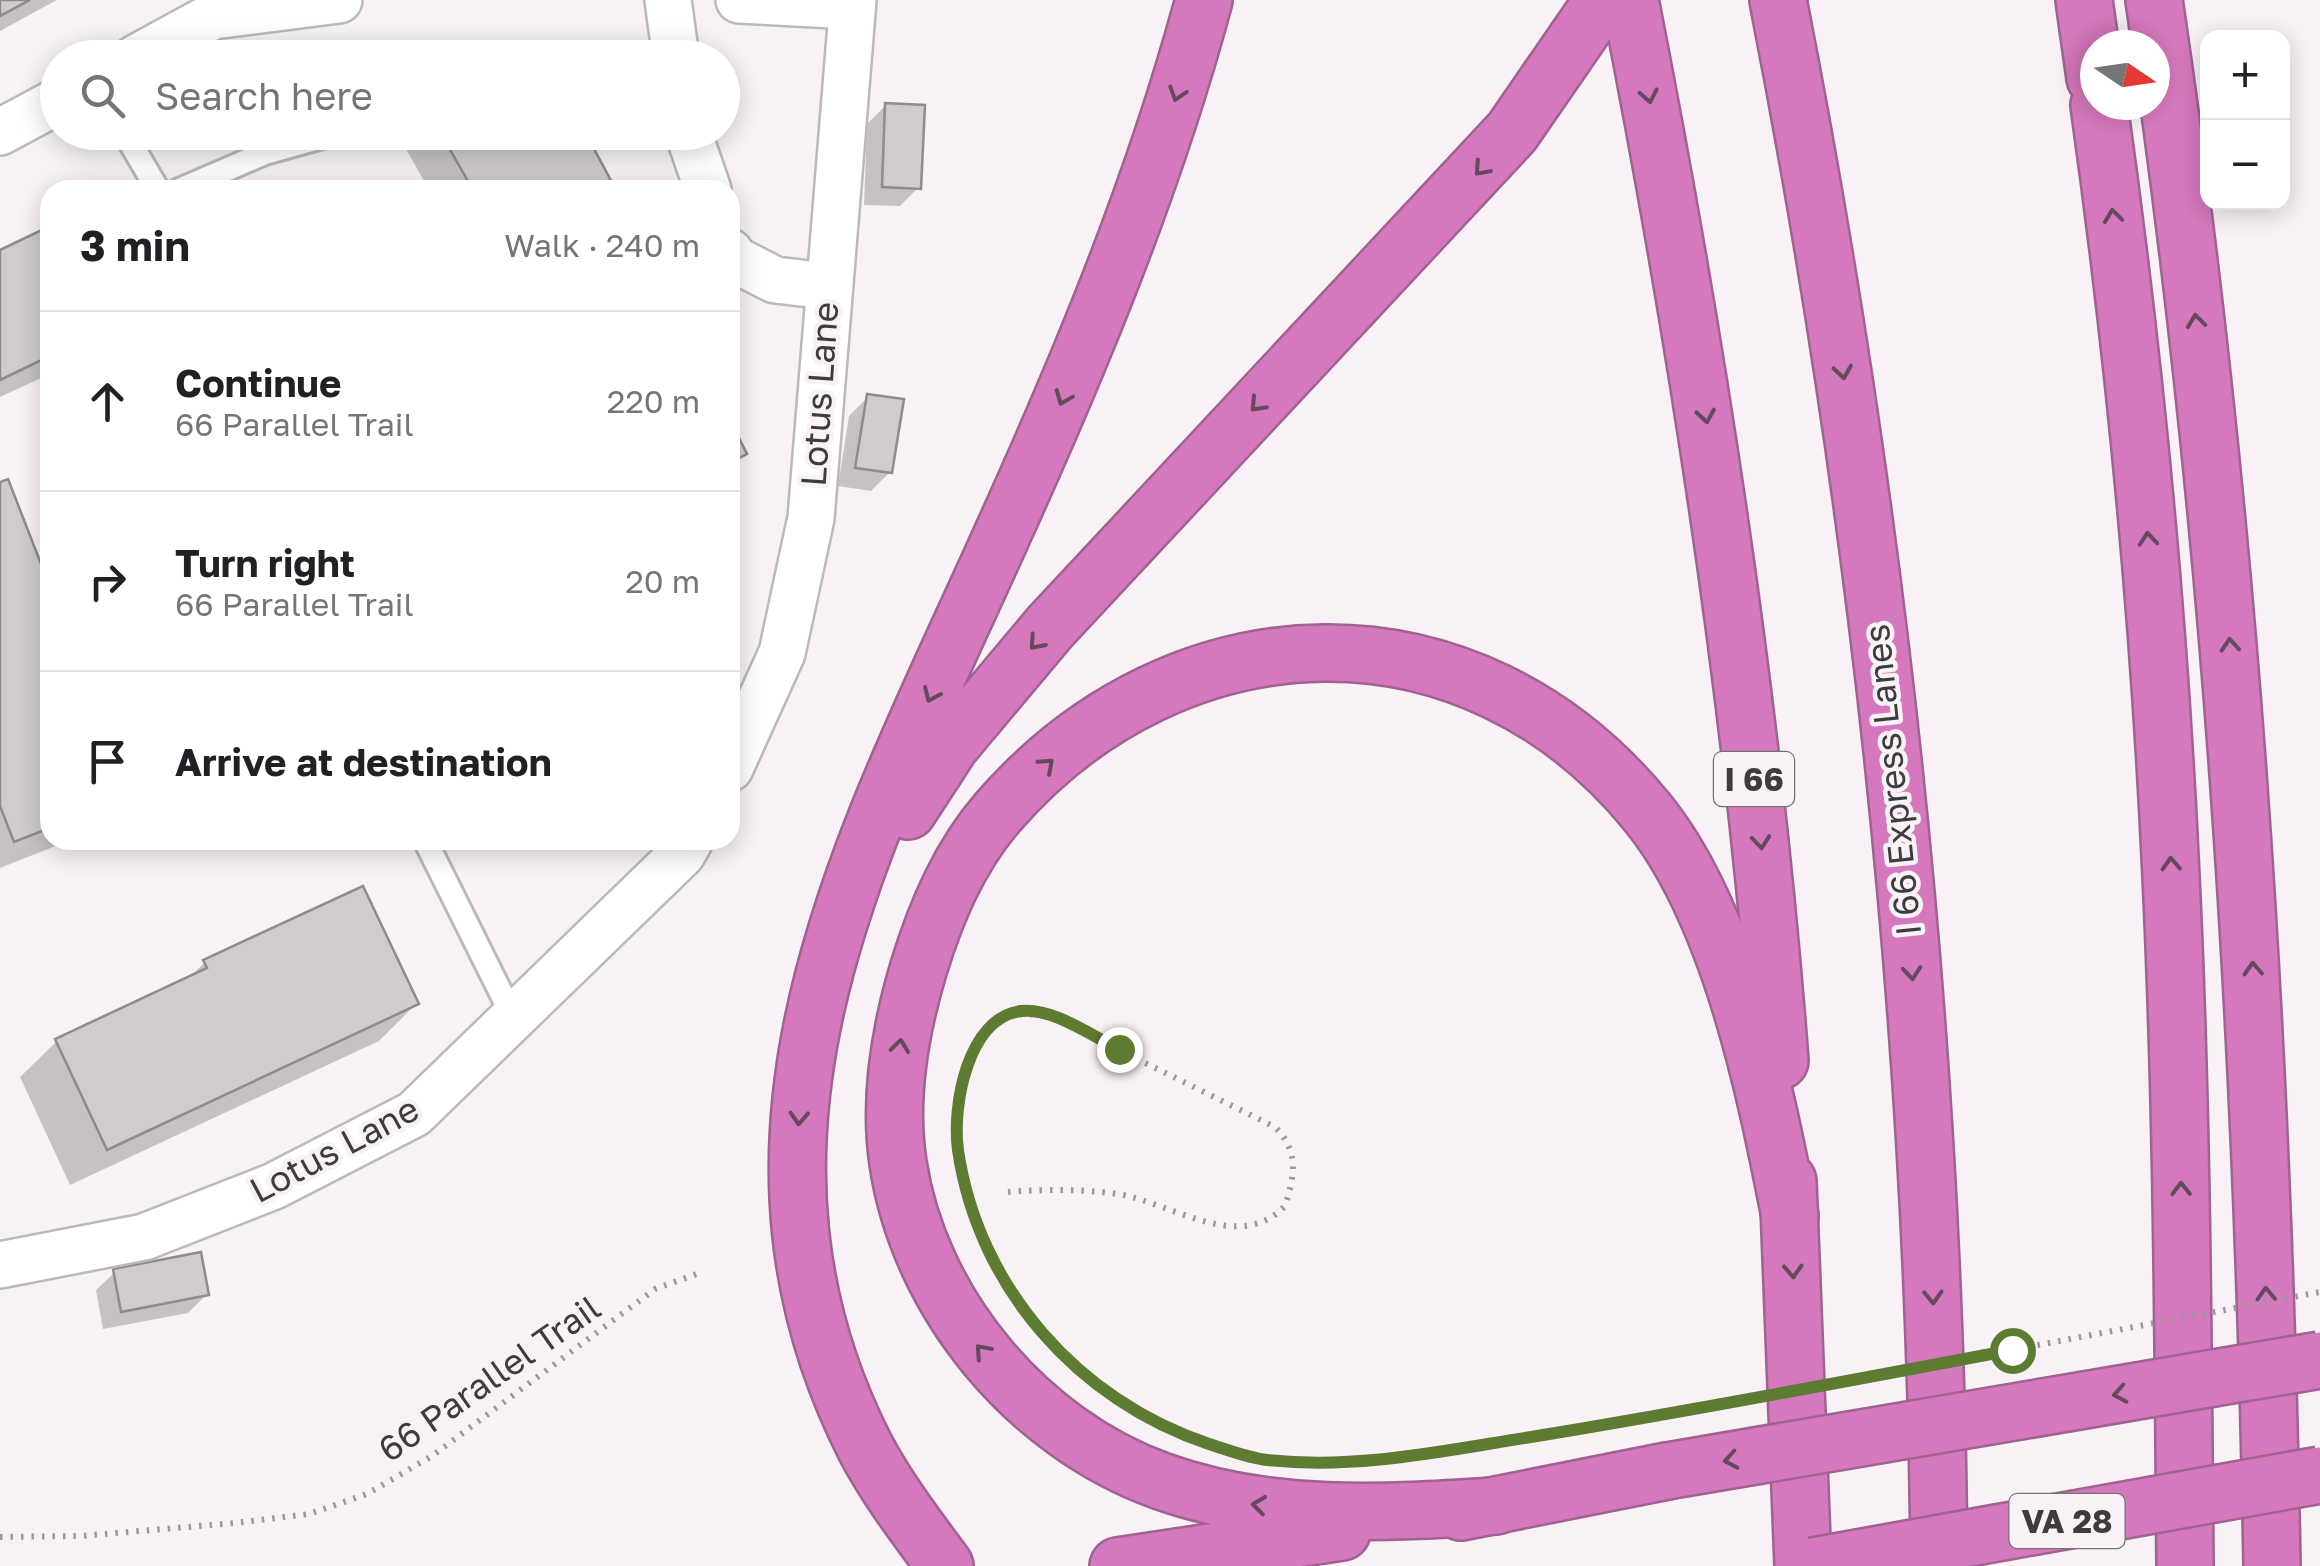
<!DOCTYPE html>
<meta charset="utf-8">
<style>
body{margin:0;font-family:"Golos Text",sans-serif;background:#f6f6f6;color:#202124}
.controls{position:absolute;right:30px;top:30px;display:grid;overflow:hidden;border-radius:20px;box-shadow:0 5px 25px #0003}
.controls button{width:90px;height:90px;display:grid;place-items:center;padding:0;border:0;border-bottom:2px solid #e0e0e0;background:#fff;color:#202124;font:50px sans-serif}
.compass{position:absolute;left:2080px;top:30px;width:90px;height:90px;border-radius:50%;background:#fff;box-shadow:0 5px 25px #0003;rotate:103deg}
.stop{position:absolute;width:30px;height:30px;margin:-22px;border:8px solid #5e7c31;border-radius:50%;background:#fff}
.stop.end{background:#5e7c31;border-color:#fff;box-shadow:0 2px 10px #0008}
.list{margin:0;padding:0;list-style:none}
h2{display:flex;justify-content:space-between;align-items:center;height:130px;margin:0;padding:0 40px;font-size:42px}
h2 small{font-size:32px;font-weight:400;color:#757577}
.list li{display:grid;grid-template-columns:65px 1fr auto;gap:30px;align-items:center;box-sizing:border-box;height:180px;padding:0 40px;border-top:2px solid #e0e0e0}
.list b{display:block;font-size:38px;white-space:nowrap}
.list p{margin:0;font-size:32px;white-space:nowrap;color:#757577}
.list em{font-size:32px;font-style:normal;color:#757577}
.icon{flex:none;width:55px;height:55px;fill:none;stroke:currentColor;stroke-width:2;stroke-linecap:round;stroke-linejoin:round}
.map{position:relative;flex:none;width:2320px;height:1566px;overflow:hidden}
.search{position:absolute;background:#fff;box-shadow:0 5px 25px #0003;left:40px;top:40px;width:700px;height:110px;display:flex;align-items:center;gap:25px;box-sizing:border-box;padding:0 35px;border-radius:55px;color:#757577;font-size:38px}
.panel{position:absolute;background:#fff;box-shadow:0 5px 25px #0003;left:40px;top:180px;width:700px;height:670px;border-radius:30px}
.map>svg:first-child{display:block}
.shadow{fill:#0003}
.building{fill:#d0cbce;stroke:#8f8a8d;stroke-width:2.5}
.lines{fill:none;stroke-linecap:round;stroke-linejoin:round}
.service-casing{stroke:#bdb8bb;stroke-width:28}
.minor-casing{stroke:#bdb8bb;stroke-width:50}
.motorway-casing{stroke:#a06390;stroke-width:60}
.path{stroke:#9b979a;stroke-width:6;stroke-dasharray:2.5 8;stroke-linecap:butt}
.service{stroke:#fff;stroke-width:22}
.minor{stroke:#fff;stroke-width:45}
.motorway{stroke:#d678bd;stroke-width:55}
.motorway-bridge-casing{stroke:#a06390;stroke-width:60;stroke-linecap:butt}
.path-bridge{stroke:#9b979a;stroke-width:6;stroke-dasharray:2.5 8;stroke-linecap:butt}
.motorway-bridge{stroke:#d678bd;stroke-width:55}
.oneway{stroke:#634a5d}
.route{stroke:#5e7c31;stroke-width:12}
.labels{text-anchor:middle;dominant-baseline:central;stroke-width:9;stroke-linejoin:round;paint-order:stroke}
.shield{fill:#f8f2f6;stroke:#757274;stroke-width:2.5}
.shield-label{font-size:32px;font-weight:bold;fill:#3d3b3d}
.street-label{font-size:35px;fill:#3d3b3d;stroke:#f8f2f6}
</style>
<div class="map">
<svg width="2320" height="1566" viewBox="0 0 2320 1566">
<rect width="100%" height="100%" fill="#f8f2f6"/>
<g class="shadow">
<path d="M0,0H57L0,31Z"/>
<path d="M886,105L919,187L900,206L864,205L867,124Z"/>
<path d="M419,132H582L613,190H429L405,147Z"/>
<path d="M50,229V374L0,397V253Z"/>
<path d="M868,397L890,472L871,491L838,486L849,416Z"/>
<path d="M0,485L50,594V840H71L0,868Z"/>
<path d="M205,962L416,1004L379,1041L70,1185L20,1077L57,1041L187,980Z"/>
<path d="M115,1272L207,1294L188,1313L103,1329L96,1290Z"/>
</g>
<g class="building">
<path d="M0,0H30L0,16Z"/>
<path d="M885,103L925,105L921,189L882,187Z"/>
<path d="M440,132H585L616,190H473Z"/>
<path d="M50,226V356L0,380V250Z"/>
<path d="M867,394L904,399L892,473L855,468Z"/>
<path d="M730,420L747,454L730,463Z"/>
<path d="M8,479L50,587V828L14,842L0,806V482Z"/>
<path d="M363,886L419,1004L107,1150L55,1039L207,968L203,960Z"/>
<path d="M201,1252L209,1295L121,1312L113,1269Z"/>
</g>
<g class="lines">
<defs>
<g id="service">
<path d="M124,132L158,190"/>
<path d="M179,190L265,153L340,132"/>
<path d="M425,840L512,1015"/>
</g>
<g id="minor">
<path d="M668,0L676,58"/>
<path d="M739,0L852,6"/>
<path d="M136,58L213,16L339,0"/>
<path d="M0,132L58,101"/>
<path d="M688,132L708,190"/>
<path d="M730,252L732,258L775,280L827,286"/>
<path d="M730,768L782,653L811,518L853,0"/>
<path d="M0,1265L144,1237L274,1186L414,1114L682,854L690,840"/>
</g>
<g id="motorway">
<path d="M1630,0C1699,351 1753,703 1780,1061"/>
<path d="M1778,0C1879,515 1935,1041 1939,1566"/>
<path d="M2084,0L2095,78"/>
<path d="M2154,0C2231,519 2263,1041 2272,1566"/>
<path d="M2099,105C2134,354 2158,605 2170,856C2182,1093 2183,1329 2185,1566"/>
<path d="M908,811L951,745L1050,627L1512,132L1603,0"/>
<path d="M1788,1181L1803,1566"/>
<path d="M1496,1506C1384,1513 1269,1520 1161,1481C1027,1433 919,1303 898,1163C888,1097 900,1030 919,967C936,912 959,857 998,812C1178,605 1470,595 1647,812C1730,914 1765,1089 1790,1216"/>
<path d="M1461,1512L1667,1471"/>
<path d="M945,1566C917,1528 887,1489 865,1447C701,1124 870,830 1002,535C1081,361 1154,185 1204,0"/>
<path d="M1118,1566L1342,1532"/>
</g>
</defs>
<use href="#service" class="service-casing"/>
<use href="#minor" class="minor-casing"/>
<use href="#motorway" class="motorway-casing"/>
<g class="path">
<path d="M1008,1192C1046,1189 1081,1189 1118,1194C1172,1203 1239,1254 1285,1206C1295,1175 1299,1151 1275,1127L1054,1018C1017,1010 988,1012 974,1053C970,1067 962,1082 960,1097C946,1176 995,1285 1048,1343C1067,1363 1091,1380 1112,1399"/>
<path d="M1401,1459L1666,1415"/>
<path d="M0,1537L80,1536L235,1523L309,1514L367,1494L432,1456L655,1289L702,1272"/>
</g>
<use href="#service" class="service"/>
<use href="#minor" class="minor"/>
<use href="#motorway" class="motorway"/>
<defs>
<g id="motorway-bridge">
<path d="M1667,1471L2320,1360"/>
<path d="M1813,1566L2320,1475"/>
</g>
</defs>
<use href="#motorway-bridge" class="motorway-bridge-casing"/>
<path class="path-bridge" d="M1666,1415L2320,1292"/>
<use href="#motorway-bridge" class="motorway-bridge"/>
</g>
<defs><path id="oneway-chevron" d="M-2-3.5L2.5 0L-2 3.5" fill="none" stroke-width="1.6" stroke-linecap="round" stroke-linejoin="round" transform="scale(2.5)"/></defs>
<g class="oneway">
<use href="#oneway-chevron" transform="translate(1177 94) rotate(108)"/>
<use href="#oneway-chevron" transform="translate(1649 96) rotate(79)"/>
<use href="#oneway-chevron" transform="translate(1481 169) rotate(132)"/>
<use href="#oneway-chevron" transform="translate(2113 216) rotate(-97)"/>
<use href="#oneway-chevron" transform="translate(2196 321) rotate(-97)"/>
<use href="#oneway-chevron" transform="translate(1843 372) rotate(81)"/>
<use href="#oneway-chevron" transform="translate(1063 398) rotate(112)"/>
<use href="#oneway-chevron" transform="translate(1257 405) rotate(133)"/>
<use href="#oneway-chevron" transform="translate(1706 416) rotate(81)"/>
<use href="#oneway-chevron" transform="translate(2148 539) rotate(-95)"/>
<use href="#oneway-chevron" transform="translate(1036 643) rotate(131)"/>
<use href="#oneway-chevron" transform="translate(2230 645) rotate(-94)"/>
<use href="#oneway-chevron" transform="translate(931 695) rotate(114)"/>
<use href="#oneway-chevron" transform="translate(1047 765) rotate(-42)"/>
<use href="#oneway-chevron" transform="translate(1761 842) rotate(84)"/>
<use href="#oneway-chevron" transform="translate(2171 864) rotate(-93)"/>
<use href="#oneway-chevron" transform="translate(2253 969) rotate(-93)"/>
<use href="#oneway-chevron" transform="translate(1912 973) rotate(85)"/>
<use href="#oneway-chevron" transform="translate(900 1046) rotate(-83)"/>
<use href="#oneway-chevron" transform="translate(799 1118) rotate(93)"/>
<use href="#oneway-chevron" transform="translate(2181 1189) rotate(-91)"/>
<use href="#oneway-chevron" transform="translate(1793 1271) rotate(87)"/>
<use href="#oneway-chevron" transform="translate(2266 1294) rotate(-92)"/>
<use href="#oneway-chevron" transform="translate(1933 1297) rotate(88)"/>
<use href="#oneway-chevron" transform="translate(982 1351) rotate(-132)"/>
<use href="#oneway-chevron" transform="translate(2120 1394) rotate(170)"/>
<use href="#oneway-chevron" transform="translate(1731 1460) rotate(170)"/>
<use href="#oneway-chevron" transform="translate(1259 1505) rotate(-173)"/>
</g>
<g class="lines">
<path class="route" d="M1119,1049C1092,1036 1052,1007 1021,1011C967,1018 952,1107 958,1150C978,1288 1079,1401 1209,1444C1228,1450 1248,1458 1267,1460C1359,1470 1447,1450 1537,1436C1696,1410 1854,1380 2012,1350"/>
</g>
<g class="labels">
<g class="shield">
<rect x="1714" y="752" width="80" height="54" rx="8"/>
<rect x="2009.5" y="1494" width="115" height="54" rx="8"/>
</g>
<g class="shield-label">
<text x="1754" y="779">I 66</text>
<text x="2067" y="1521">VA 28</text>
</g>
<g class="street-label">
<text transform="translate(819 394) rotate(-86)">Lotus Lane</text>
<text transform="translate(1892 780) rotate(-96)">I 66 Express Lanes</text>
<text transform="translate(334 1149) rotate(-28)">Lotus Lane</text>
<text transform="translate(489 1378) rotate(-35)">66 Parallel Trail</text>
</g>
</g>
</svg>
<div class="controls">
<button>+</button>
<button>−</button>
</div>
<svg class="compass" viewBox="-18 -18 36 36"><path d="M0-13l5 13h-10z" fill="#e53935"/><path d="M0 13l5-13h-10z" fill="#757577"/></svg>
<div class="stop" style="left:2012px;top:1350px"></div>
<div class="stop end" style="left:1119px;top:1049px"></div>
<div class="search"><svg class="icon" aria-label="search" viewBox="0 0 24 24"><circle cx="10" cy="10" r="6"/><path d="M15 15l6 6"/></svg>Search here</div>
<section class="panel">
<h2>3 min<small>Walk · 240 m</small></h2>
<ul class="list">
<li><svg class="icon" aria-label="ahead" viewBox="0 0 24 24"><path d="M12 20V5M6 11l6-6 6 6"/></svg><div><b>Continue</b><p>66 Parallel Trail</p></div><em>220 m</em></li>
<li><svg class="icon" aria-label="right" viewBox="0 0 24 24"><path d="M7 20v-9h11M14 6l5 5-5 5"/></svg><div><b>Turn right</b><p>66 Parallel Trail</p></div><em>20 m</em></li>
<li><svg class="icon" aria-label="arrive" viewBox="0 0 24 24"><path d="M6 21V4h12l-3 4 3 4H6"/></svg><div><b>Arrive at destination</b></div></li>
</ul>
</section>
</div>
